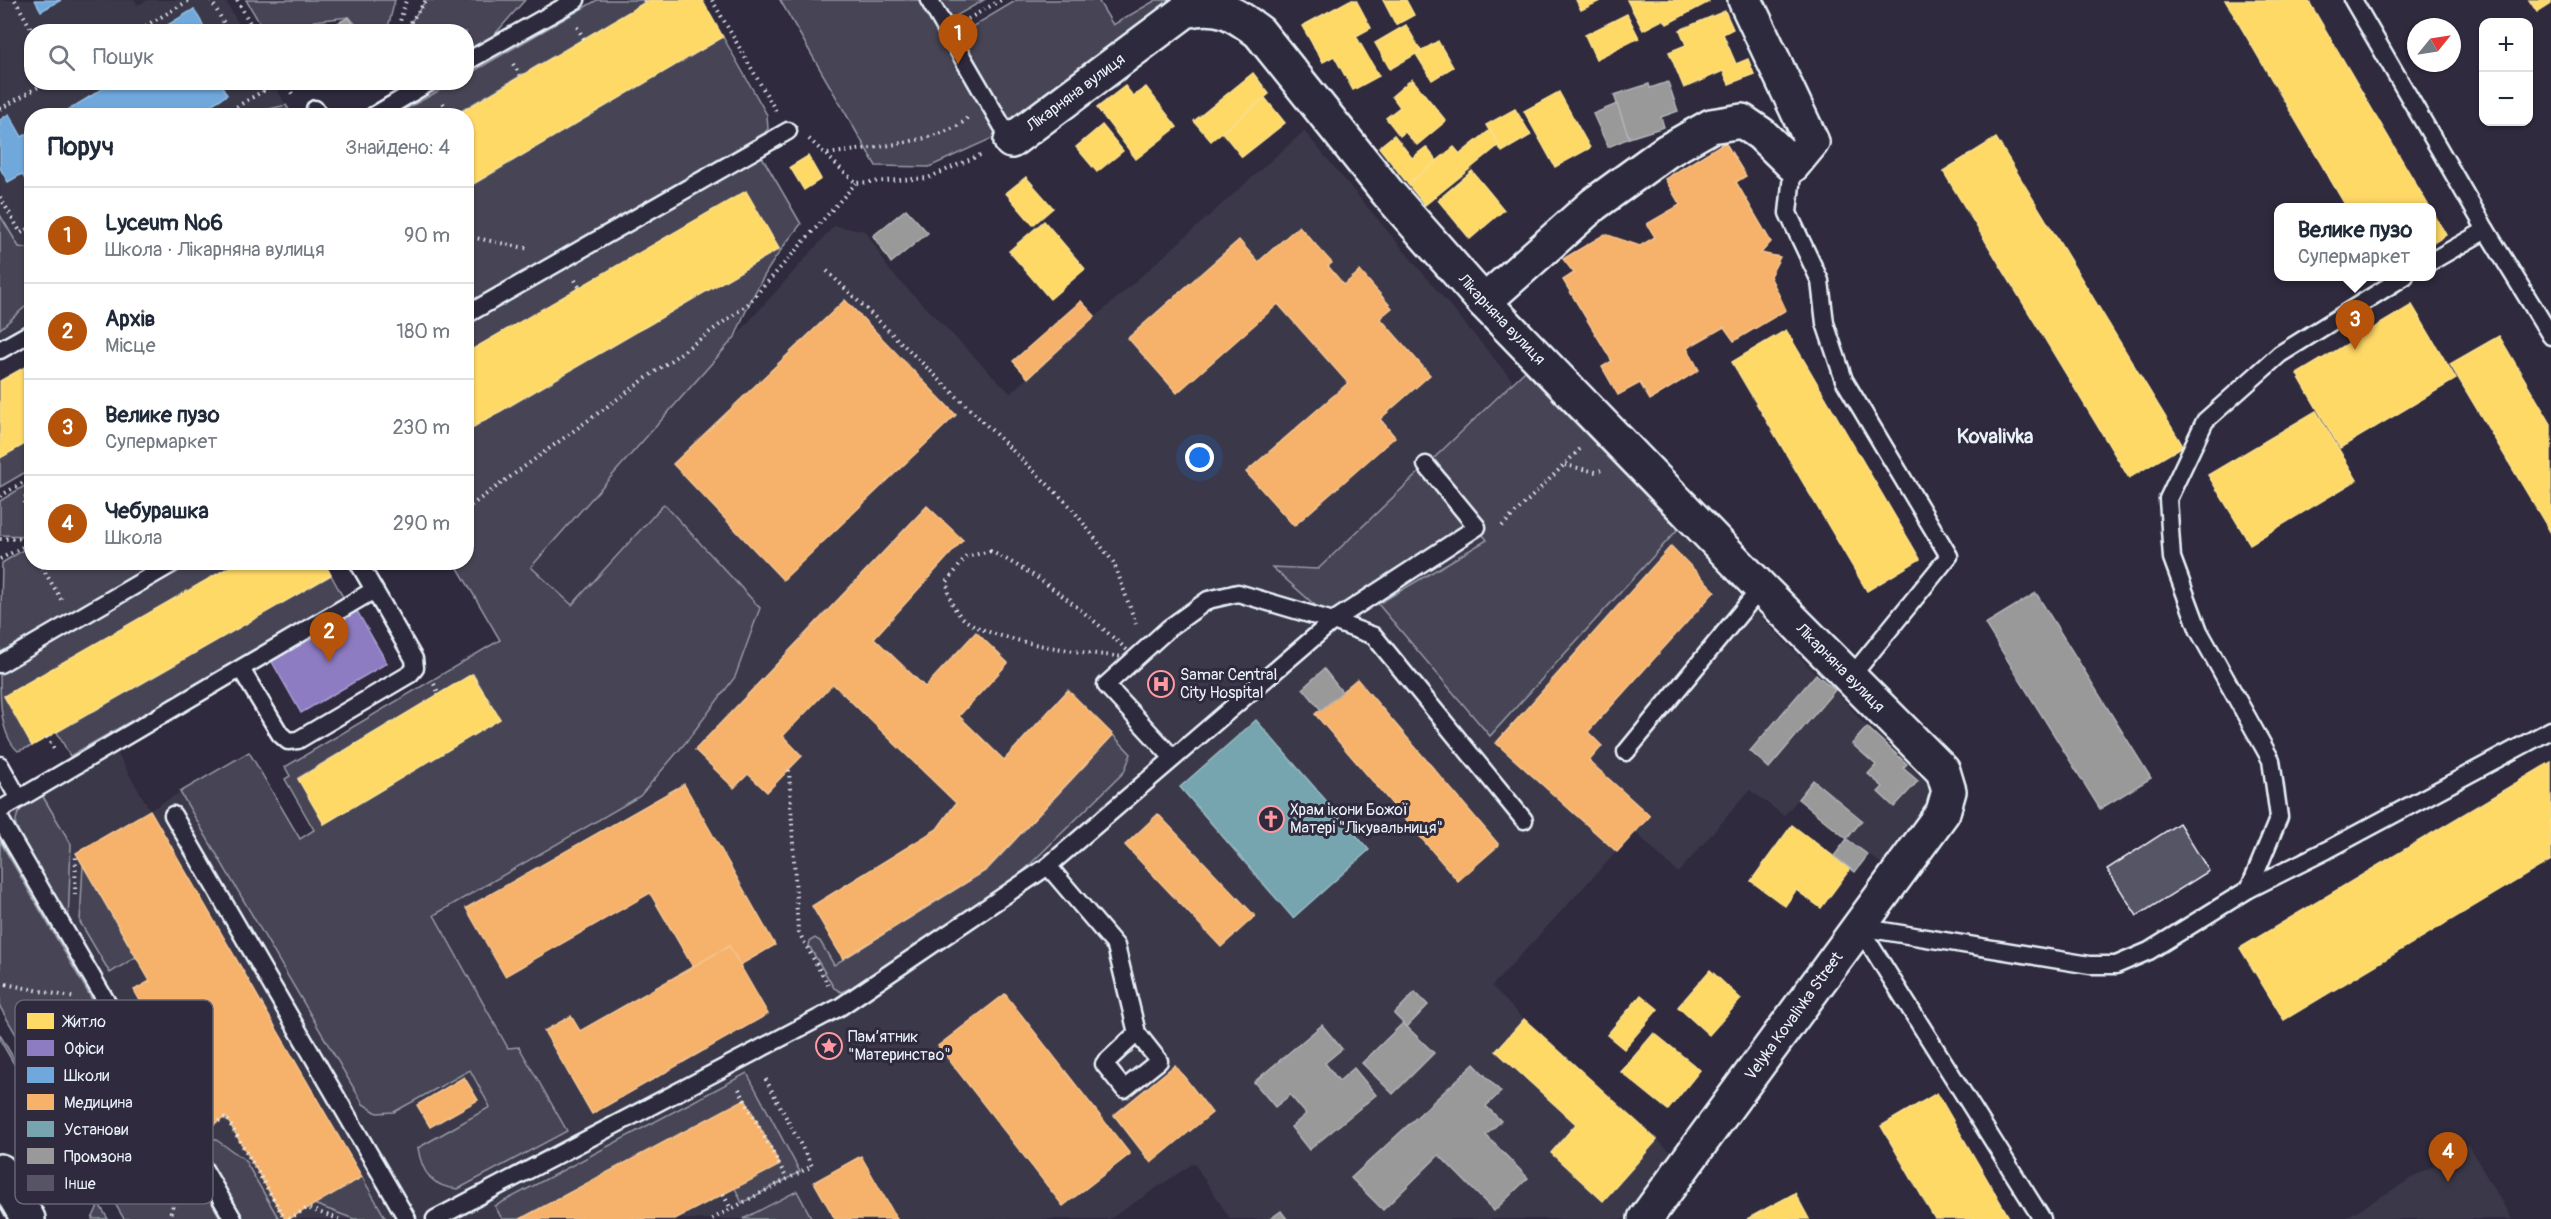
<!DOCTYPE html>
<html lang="uk">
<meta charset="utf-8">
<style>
body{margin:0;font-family:Pangolin,sans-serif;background:#f2f2f3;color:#1f2937}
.controls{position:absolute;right:18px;top:18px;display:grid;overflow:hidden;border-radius:12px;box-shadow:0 2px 4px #0004}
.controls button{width:54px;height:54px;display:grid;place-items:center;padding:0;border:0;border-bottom:2px solid #e0e1e3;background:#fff;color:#1f2937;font:30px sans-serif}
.compass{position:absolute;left:2407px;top:18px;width:54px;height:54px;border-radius:50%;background:#fff;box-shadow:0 2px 4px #0004;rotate:60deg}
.you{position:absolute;left:1200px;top:458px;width:21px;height:21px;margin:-15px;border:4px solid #fff;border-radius:50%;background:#1a73e8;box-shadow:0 0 0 9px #1a73e833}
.badge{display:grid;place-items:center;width:39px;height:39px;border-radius:50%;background:#b45309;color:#fff;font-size:20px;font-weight:700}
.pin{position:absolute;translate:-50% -50px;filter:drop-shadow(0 2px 3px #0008)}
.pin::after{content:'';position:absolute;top:32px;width:21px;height:18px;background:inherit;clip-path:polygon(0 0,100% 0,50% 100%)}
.popup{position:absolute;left:2274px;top:203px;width:162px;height:78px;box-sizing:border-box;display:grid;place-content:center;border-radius:12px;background:#fff;filter:drop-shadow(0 2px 4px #0005);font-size:20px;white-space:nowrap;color:#747a83}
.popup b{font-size:22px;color:#1f2937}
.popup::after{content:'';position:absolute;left:50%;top:100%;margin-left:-12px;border:12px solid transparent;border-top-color:#fff}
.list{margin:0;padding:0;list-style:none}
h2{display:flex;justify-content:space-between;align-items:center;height:78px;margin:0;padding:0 24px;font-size:26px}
h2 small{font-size:20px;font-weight:400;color:#747a83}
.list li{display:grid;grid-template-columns:39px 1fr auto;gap:18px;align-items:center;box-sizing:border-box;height:96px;padding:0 24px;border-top:2px solid #e0e1e3}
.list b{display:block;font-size:22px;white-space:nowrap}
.list p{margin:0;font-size:20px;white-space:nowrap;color:#747a83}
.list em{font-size:20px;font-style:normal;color:#747a83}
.icon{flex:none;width:33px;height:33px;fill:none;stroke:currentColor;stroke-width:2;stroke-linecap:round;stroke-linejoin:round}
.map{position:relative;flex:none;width:2551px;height:1219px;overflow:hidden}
.search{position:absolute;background:#fff;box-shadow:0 2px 4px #0004;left:24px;top:24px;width:450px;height:66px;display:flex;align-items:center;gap:15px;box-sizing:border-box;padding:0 21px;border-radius:24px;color:#747a83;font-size:22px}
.panel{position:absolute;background:#fff;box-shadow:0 2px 4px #0004;left:24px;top:108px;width:450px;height:462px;border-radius:24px}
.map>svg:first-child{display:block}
.built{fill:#3b3749}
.green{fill:#464455;stroke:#979aa6;stroke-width:1.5;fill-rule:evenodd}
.homes{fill:#ffd966;stroke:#f8e092;stroke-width:1.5}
.offices{fill:#8e7cc3;stroke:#a99fd3;stroke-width:1.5}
.schools{fill:#6fa8dc;stroke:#93bee4;stroke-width:1.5}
.health{fill:#f6b26b;stroke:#f2c595;stroke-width:1.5}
.public{fill:#76a5af;stroke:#98bcc5;stroke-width:1.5}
.industry{fill:#999;stroke:#b1b3b6;stroke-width:1.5}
.building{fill:#575565;stroke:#e8f1f8;stroke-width:1.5}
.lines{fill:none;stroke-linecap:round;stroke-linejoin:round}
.service-casing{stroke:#e8f1f8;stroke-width:21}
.minor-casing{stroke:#e8f1f8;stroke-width:38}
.secondary-casing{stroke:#e8f1f8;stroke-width:38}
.path{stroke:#e8f1f8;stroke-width:4;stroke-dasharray:1.5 4.5;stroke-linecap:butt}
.service{stroke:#2f2a3d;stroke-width:16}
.minor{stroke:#2f2a3d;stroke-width:33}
.secondary{stroke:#2f2a3d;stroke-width:33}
.labels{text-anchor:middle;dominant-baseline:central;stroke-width:6;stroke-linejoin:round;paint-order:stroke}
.street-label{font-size:16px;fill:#e8f1f8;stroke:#2f2a3d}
.poi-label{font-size:16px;fill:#e8f1f8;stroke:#2f2a3d;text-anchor:start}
.quarter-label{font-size:20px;font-weight:bold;fill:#e8f1f8;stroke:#2f2a3d}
.key{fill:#2f2a3d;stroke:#666675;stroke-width:1.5}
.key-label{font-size:16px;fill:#e8f1f8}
</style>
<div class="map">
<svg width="2551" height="1219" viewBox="0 0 2551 1219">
<rect width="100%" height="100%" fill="#2f2a3d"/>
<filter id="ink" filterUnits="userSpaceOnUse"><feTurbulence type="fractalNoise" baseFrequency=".0167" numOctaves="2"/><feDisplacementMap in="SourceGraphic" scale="12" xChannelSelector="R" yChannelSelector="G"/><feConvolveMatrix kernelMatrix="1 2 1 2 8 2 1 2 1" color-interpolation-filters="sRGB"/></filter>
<g filter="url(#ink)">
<g class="built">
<path d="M0,0H135L138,5L147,0H225L243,31L32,32V82L273,83L292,115L32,116L31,319L0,337Z"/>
<path d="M1304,131L1513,381L1525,371L1816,674L1835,690L1867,727L1931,787L1930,798L1884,866L1798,799L1784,816L1750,790L1678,873L1635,832L1492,986L1524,1020L1673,1154L1626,1219H1287L1281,1211L1270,1219H1230L1194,1163L1110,1219H124L0,1007V810L112,744L150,810L249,752L300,839L588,724L510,590L834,226L866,231L890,271L1010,393Z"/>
<path d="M2468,1145L2512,1219H2343Z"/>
</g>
<g class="green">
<path d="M246,0H395L387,31H362L349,17L314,21L300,31L265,32Z"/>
<path d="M426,0H525L495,34L467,55L466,32H404Z"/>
<path d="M597,0H649L454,115H395L453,83L466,82L467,75Z"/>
<path d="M780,0H919L997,136L929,167L876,166Z"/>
<path d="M938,0H984L949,20Z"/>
<path d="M1017,0H1098L1113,25L1156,0H1187L1010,127L958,35Z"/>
<path d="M723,37L767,115L768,129L760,138L467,306V188Z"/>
<path d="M286,105L292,115H259L261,111Z"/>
<path d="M761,155L801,224C772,258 751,295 735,337L531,567L572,605L664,504L760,608L735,677L686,742L640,796L434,915L508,1048L519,1047L567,1131L458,1189C433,1187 422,1174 418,1148L490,1107L470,1070L394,1112L377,1113L363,1104L180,792L249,752L300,839L314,830L285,779L290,776L285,767L500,640L455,563L466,562L467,431L779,249L746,192L467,353V324ZM473,674L500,719L324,824L298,778Z"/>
<path d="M0,215L19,247L32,249L31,305L25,307L0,329Z"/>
<path d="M1525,371L1678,529L1490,736L1378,604L1487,540L1477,527L1333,621L1272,567L1318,569Z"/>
<path d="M31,440V469L0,487V458Z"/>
<path d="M31,482L25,497V506L31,520V536L0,535V501Z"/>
<path d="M31,545L32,562L164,563L0,657L2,563Z"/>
<path d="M190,563H238L5,696L32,746L18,751C0,735 0,700 0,674Z"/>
<path d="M331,575L344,599L70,756L57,732Z"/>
<path d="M1113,735L1131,754L1124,772L1005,889L851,988L841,992L834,988L809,946L810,941L815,938L820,941L834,965L987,870Z"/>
<path d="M42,795L71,844L68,922L16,830C13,810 26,804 42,795Z"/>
<path d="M0,841L93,1001L80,1026L156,1156L186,1159L221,1219H124L0,1007Z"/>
<path d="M83,865L136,957L110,973L80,922Z"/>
<path d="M0,1035L108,1219H92L98,1206L0,1040Z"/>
<path d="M747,1073L800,1172L742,1203L735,1188L520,1219H502L495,1206Z"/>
<path d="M212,1137L244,1159L279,1219H244L200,1144Z"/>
<path d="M362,1177L386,1219H354L314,1204Z"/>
<path d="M797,1191L812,1219H743Z"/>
</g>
<g class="homes">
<path d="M649,0H702L723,37L466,188V116H454Z"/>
<path d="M1350,0H1356L1371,28L1356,36L1379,76L1353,90L1334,56L1323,62L1302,26Z"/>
<path d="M1383,0H1406L1414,15L1396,25Z"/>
<path d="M1576,0H1602L1581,10Z"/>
<path d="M1627,0H1708L1709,2L1667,24L1664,19L1643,30Z"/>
<path d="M2225,0H2308L2430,208H2347Z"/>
<path d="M2529,0H2551V3L2537,12Z"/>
<path d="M1725,11L1733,29L1723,34L1736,64L1748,59L1754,74L1729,84L1723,71L1684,88L1669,52L1686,45L1680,30Z"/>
<path d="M1627,14L1639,38L1596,59L1585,35Z"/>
<path d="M1406,25L1421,51L1390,69L1375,43Z"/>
<path d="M1438,41L1453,67L1432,80L1416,54Z"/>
<path d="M1253,73L1269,94L1211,141L1194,121Z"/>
<path d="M1412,79L1446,121L1417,145L1405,132L1400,136L1386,118L1400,107L1392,96Z"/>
<path d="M1125,86L1133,96L1146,87L1177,127L1136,159L1097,108Z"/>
<path d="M1559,92L1590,148L1555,167L1524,111Z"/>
<path d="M1265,98L1285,123L1242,157L1222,132Z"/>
<path d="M1515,109L1531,135L1502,152L1486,125Z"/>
<path d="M1102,125L1123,151L1097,172L1076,147Z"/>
<path d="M1490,130L1499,145L1425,205L1408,184L1454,147L1460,154Z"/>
<path d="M1394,135L1412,158L1426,147L1437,161L1408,184L1379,147Z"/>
<path d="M1996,138L2183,446L2129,478L1943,171Z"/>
<path d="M808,156L821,179L804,190L790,167Z"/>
<path d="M1472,171L1504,210L1470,239L1438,200Z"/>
<path d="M1026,177L1053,208L1033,225L1006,193Z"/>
<path d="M746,191L779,249L466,431V353Z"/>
<path d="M2432,210L2446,235L2432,244Z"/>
<path d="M1044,221L1085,269L1050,299L1009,251Z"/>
<path d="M2412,305L2456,379L2340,448L2297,374Z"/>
<path d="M1786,330L1920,559L1867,591L1732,362Z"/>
<path d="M2499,336L2551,424V533L2450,364Z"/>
<path d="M32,363V440L0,458V381Z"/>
<path d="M2316,411L2357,480L2250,544L2208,475Z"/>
<path d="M238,562H324L331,575L32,746L4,696Z"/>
<path d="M472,674L500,719L324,824L298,779Z"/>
<path d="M2551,762V860L2284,1020L2240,948Z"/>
<path d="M1792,825L1850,869L1821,908L1796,890L1785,906L1751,881Z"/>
<path d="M1710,970L1741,999L1709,1035L1678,1007Z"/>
<path d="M1641,995L1658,1009L1624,1049L1607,1035Z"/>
<path d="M1524,1019L1657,1140L1603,1201L1551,1153L1576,1124L1496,1051Z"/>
<path d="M1654,1033L1700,1070L1668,1110L1621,1072Z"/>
<path d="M1937,1093L2010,1219H1935L1881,1126Z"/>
<path d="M1795,1193L1809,1219H1747Z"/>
</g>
<path class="offices" d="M357,611L387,663L301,713L271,660Z"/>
<g class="schools">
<path d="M35,0H61L41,11Z"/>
<path d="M194,9L207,32H156Z"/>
<path d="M114,82H220L227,95L193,116H58Z"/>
<path d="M9,114L22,137L32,131V191L22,174L8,182L0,168V120Z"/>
</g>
<g class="health">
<path d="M1725,142L1746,176L1736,182L1771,242L1761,253L1780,257L1770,276L1786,310L1734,341L1724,327L1687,348L1699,370L1650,400L1640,383L1618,395L1602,367L1612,361L1563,280L1574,273L1563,259L1605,234L1640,246L1655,237L1647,224L1680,205L1665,179Z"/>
<path d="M1299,226L1332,263L1328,266L1344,285L1360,271L1392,308L1380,318L1430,375L1380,419L1395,437L1294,526L1246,472L1348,383L1278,304L1177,393L1128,338L1239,240L1258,262Z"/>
<path d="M845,300L956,415L783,580L673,464Z"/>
<path d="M1081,301L1095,316L1028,378L1013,361Z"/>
<path d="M927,506L963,540L874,638L925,687L976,632L1008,663L959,716L1004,760L1068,690L1113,735L986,870L843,959L812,906L937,829L956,803L833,684L783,736L802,756L767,792L748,774L734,788L695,750Z"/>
<path d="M1671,546L1715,591L1588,732L1602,746L1589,761L1650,816L1617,852L1496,743Z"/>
<path d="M1357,679L1499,845L1458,881L1315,714Z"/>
<path d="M684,784L775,945L740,965L729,946L693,967L650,893L505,976L466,908Z"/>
<path d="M150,810L362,1177L289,1219H285L226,1117L212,1125L178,1065L172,1068L157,1042L162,1039L134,990L150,981L76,853Z"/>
<path d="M1158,814L1255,916L1221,947L1125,845Z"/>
<path d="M729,946L768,1014L592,1114L544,1031L571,1016L580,1031Z"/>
<path d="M1005,994L1130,1154L1063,1206L938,1046Z"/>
<path d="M1175,1065L1212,1113L1151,1163L1114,1115Z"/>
<path d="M464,1077L478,1100L430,1127L417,1105Z"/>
<path d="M745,1099L780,1165L675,1219H520Z"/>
<path d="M861,1156L897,1219H835L814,1182Z"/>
</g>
<path class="public" d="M1256,720L1369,850L1293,918L1180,787Z"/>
<g class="industry">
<path d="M349,17L358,32H333L330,27Z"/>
<path d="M1668,82L1678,111L1661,117L1664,127L1629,138L1614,95L1649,84L1650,88Z"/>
<path d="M1617,104L1629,138L1608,147L1593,114Z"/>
<path d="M906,209L928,233L891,263L873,236Z"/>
<path d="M2036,593L2151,778L2100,809L1985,624Z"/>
<path d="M1324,669L1342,692L1321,710L1303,688Z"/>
<path d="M1816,674L1835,690L1769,768L1750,751Z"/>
<path d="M1867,727L1907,764L1903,768L1918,781L1894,807L1878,792L1883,787L1868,774L1876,765L1852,744Z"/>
<path d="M1813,780L1862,820L1847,839L1798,799Z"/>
<path d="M1847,839L1868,855L1855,872L1834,856Z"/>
<path d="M1415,992L1428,1005L1407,1027L1394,1014Z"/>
<path d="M1403,1023L1434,1053L1393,1094L1362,1063Z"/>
<path d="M1322,1025L1342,1049L1325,1063L1339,1081L1354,1068L1376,1095L1309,1150L1291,1127L1306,1114L1290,1095L1275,1107L1254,1082Z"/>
<path d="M1474,1064L1501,1092L1486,1106L1501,1121L1486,1135L1528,1178L1494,1211L1439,1155L1383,1210L1351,1178Z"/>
<path d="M1281,1211L1287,1219H1270Z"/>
</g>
<path class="building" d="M2179,823L2209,871L2137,916L2107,869Z"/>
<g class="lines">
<defs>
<g id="service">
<path d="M929,0L1011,141"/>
<path d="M2353,0L2486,230L2551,336"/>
<path d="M466,62L576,0"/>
<path d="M315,109L318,116"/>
<path d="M373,116L430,82"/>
<path d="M1793,165L1788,213L1820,281L1825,323L1844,380L1949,556L1850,678"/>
<path d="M2432,261L2486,230"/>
<path d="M466,315L788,131"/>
<path d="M0,350L32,332"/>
<path d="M0,664L175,562"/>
<path d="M241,669L280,734L288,741L298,740L410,674L415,668L414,659L358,562"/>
<path d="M1626,752L1761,588"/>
<path d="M1173,758L1106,685L1169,628L1208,600L1238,593L1333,621L1374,636L1524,820"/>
<path d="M0,765L19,799"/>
<path d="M0,810L374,590"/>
<path d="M173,815L407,1219"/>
<path d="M0,819L233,1219"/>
<path d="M1048,866L1116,946L1137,1033L1159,1061L1124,1089L1104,1064L1137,1033"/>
<path d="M2249,889L2279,817L2271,760L2199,631L2172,558L2168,499L2205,421L2280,354L2405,276"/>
<path d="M1859,927L2090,965H2116L2149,951L2249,889L2327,850L2551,730"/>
<path d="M1859,927L2042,1219"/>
<path d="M435,1219L840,1007L1048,866L1333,621L1477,527L1426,465"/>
</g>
<g id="minor">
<path id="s1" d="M1011,141L1185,11C1219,3 1232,12 1259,32L1388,193L1484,302L1761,588L1943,771L1949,791L1943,812L1645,1219"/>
<path d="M1484,302L1594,204L1667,151L1711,126L1742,121L1761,134L1793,165L1812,142L1745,0"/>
</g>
<path id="secondary" d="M0,1171L28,1219"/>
</defs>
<use href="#service" class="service-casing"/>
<use href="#minor" class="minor-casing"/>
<use href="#secondary" class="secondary-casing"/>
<g class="path">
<path d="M15,0L33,32"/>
<path d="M211,0L229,32"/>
<path d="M237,0L255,32"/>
<path d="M644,0L645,2"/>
<path d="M712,0L776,111"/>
<path d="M968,19L1001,0"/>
<path d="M577,27L584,39"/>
<path d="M135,32L190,0"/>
<path d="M397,32L406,0"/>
<path d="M404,32L426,0"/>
<path d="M513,64L521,76"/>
<path d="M285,82L294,97"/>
<path d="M443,103L450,116"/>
<path d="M0,109L47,82"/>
<path d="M221,116L263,91L258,82"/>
<path d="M809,139L856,183L928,178L980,155"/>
<path d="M828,154C858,149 955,141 968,116"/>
<path d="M0,197L21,233L32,227"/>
<path d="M466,236L530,249"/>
<path d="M827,271L1070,506L1114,563L1136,624"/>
<path d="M575,280L580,288"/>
<path d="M1565,465L1596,472L1601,470"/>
<path d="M32,486C22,497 23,508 32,520"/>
<path d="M0,496L32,477"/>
<path d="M466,509L747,305L856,183"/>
<path d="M1502,526L1580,449"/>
<path d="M0,539L32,538"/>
<path d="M28,543L32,549"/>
<path d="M990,551C1049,580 1088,615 1136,658C1097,655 993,643 964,619C952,609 949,597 947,582L966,557Z"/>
<path d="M0,559L32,542"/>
<path d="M39,562L62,601"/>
<path d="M434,684L439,694"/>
<path d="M47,737L54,749"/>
<path d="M789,770L798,931L828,985"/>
<path d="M75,895L76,853"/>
<path d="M0,983L76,998"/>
<path d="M739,1089L787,1179"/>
<path d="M208,1127L226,1117L285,1219"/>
<path d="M63,1128L120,1094"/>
<path d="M723,1194L731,1209"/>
<path d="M169,1219L180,1180"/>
<path d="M289,1219L307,1208L339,1219"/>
<path d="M712,1219L812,1166L764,1076"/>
</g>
<use href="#service" class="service"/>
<use href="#minor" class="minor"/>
<use href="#secondary" class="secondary"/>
</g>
</g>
<defs>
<symbol id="hospital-ring" viewBox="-11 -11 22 22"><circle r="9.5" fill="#2f2a3d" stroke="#ff9aa2" stroke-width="1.5"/><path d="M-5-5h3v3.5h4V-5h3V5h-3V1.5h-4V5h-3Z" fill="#ff9aa2"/></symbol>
<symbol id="church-ring" viewBox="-11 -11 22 22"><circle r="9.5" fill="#2f2a3d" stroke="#ff9aa2" stroke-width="1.5"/><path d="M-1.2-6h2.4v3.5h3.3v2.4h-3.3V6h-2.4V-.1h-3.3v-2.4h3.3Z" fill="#ff9aa2"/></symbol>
<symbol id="sight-ring" viewBox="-11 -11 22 22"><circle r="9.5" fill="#2f2a3d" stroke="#ff9aa2" stroke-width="1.5"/><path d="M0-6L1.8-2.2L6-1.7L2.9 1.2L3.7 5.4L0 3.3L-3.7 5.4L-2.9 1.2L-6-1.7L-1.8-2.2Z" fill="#ff9aa2"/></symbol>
</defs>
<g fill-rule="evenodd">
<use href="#hospital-ring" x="1146" y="669" width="30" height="30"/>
<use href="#church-ring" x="1256" y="804" width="30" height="30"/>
<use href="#sight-ring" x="814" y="1031" width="30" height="30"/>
</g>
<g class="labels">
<g class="street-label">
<text stroke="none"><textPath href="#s1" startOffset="81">Лікарняна вулиця</textPath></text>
<text stroke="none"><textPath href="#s1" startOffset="674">Лікарняна вулиця</textPath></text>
<text stroke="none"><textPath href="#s1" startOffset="1160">Лікарняна вулиця</textPath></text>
<text transform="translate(1794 1016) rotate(-54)">Velyka Kovalivka Street</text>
</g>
<g class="poi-label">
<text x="1180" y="675">Samar Central<tspan x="1180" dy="18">City Hospital</tspan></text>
<text x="1290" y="810">Храм ікони Божої<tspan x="1290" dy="18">Матері "Лікувальниця"</tspan></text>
<text x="848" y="1037">Пам’ятник<tspan x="848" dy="18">"Материнство"</tspan></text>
</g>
<g class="quarter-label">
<text x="1995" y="436">Kovalivka</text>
</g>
</g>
<rect x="15" y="1000" width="198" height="204" rx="9" class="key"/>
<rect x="27" y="1013" width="27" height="16" fill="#ffd966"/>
<rect x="27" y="1040" width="27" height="16" fill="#8e7cc3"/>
<rect x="27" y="1067" width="27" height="16" fill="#6fa8dc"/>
<rect x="27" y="1094" width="27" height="16" fill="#f6b26b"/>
<rect x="27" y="1121" width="27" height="16" fill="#76a5af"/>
<rect x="27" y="1148" width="27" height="16" fill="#999"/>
<rect x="27" y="1175" width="27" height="16" fill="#575565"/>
<g class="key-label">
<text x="64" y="1027">Житло</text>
<text x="64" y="1054">Офіси</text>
<text x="64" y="1081">Школи</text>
<text x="64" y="1108">Медицина</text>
<text x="64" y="1135">Установи</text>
<text x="64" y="1162">Промзона</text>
<text x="64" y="1189">Інше</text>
</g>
</svg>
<div class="controls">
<button>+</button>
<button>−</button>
</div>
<svg class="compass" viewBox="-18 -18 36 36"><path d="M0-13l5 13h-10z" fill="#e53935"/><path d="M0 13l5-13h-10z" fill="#747a83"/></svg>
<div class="you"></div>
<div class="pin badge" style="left:958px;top:64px">1</div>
<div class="pin badge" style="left:329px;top:662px">2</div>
<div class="pin badge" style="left:2355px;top:350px">3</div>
<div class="popup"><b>Велике пузо</b>Супермаркет</div>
<div class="pin badge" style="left:2448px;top:1182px">4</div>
<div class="search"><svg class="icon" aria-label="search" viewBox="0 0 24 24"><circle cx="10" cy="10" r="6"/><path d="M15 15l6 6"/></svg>Пошук</div>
<section class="panel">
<h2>Поруч<small>Знайдено: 4</small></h2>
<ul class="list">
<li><span class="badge">1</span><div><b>Lyceum №6</b><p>Школа · Лікарняна вулиця</p></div><em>90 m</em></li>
<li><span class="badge">2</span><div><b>Архів</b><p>Місце</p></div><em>180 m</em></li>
<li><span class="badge">3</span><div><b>Велике пузо</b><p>Супермаркет</p></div><em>230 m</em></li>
<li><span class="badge">4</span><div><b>Чебурашка</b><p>Школа</p></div><em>290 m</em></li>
</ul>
</section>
</div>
